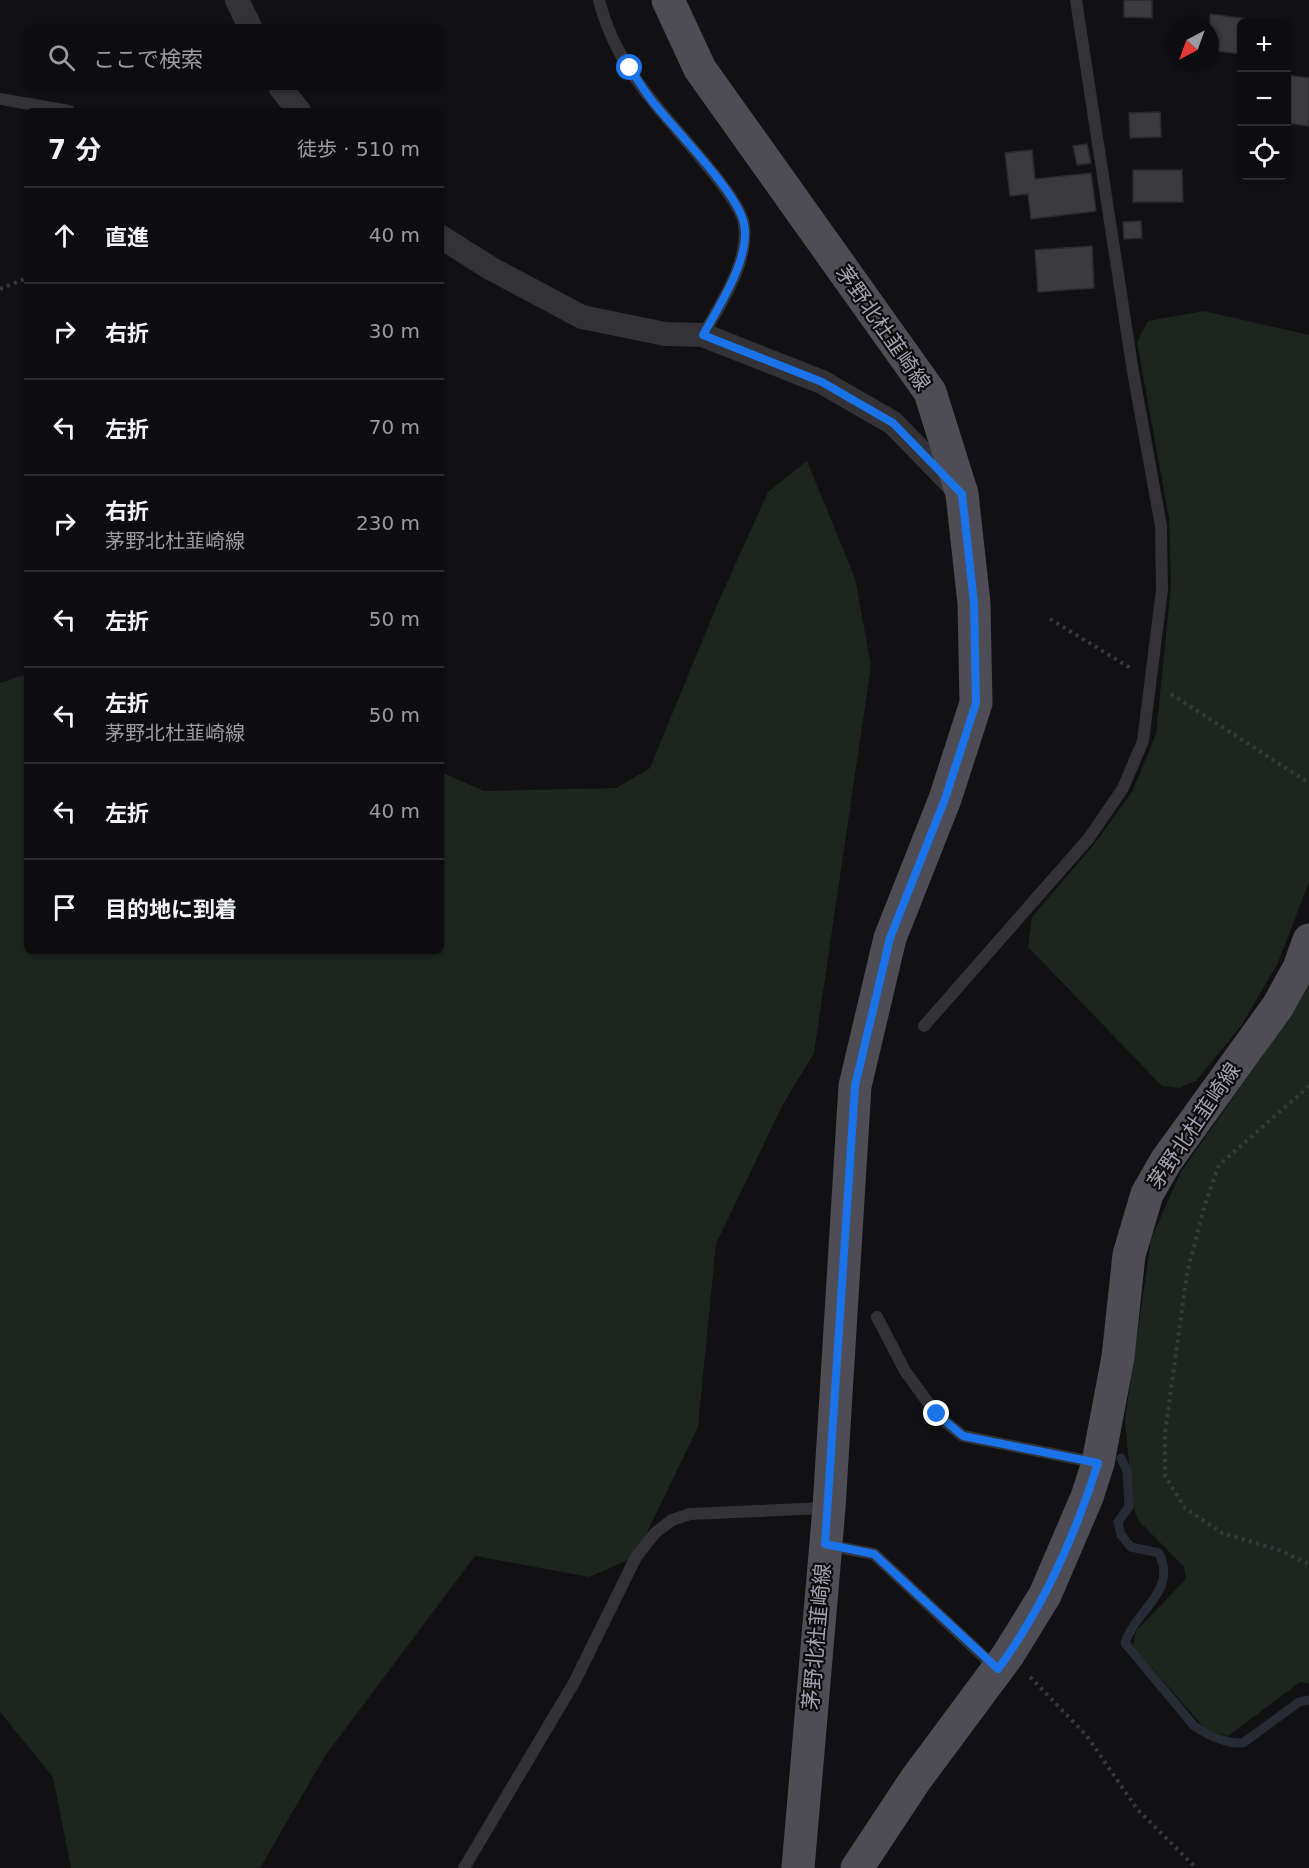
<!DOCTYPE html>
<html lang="ja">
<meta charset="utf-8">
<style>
body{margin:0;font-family:"DejaVu Sans","Noto Sans JP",sans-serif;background:#1b1a1c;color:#f1f3f6}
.controls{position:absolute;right:18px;top:18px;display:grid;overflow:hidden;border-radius:9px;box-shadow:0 2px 4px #0004}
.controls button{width:54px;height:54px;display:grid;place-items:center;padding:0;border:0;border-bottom:2px solid #2d2c2e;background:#0d0c0e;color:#f1f3f6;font:30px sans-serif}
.compass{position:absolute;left:1165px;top:18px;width:54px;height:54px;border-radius:50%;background:#0d0c0e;box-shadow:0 2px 4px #0004;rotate:221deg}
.stop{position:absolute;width:18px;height:18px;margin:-14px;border:4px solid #1a73e8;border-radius:50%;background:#fff}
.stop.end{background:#1a73e8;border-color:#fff;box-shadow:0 2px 6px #0008}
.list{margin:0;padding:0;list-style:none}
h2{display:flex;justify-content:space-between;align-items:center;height:78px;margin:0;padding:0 24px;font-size:26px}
h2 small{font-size:20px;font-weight:400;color:#9a9b9e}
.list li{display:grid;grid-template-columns:39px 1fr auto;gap:18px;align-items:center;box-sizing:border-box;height:96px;padding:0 24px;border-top:2px solid #2d2c2e}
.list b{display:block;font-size:22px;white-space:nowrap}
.list p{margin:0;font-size:20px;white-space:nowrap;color:#9a9b9e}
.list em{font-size:20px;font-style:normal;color:#9a9b9e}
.icon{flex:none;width:33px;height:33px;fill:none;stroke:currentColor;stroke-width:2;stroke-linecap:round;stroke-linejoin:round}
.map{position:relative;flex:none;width:1309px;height:1868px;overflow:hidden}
.search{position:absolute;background:#0d0c0e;box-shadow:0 2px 4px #0004;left:24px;top:24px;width:420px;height:66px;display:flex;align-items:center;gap:15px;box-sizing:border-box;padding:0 21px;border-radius:9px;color:#9a9b9e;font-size:22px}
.panel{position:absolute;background:#0d0c0e;box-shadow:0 2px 4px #0004;left:24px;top:108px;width:420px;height:846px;border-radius:9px}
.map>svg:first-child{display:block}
.green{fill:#1d251f}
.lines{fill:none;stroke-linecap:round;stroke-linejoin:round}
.stream{stroke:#272b35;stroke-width:9}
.building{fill:#3b3a3f;stroke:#2b2a2e;stroke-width:1.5}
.path{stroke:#38383e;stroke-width:4;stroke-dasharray:3 4.5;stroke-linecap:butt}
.service{stroke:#323237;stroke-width:12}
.minor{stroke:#323237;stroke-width:24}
.primary{stroke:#4e4d56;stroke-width:33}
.route{stroke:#1a73e8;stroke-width:8}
.labels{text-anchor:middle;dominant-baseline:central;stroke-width:4.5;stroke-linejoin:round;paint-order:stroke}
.street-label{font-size:21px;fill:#a2a2b3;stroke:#0c0c0d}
</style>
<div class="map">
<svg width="1309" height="1868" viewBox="0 0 1309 1868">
<rect width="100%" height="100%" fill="#111012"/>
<g class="green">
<path d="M1204,311L1309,335V882L1277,965L1241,1026L1196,1081L1179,1088L1162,1086L1028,947L1032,917L1095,843L1133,790L1156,734L1171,585L1169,518L1137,342L1148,321Z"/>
<path d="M807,461L855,578L871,666L814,1053L782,1106L716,1244L698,1427L635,1557L589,1577L475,1556L325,1756L260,1868H71L53,1777L0,1712V683L27,674V951H441V772L484,791L616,788L650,768L717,605L768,492Z"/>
<path d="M1309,984V1684L1300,1682L1228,1736L1206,1730L1133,1646L1136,1631L1186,1579L1184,1567L1138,1520L1133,1506L1125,1420L1151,1239L1181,1172L1298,1005Z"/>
</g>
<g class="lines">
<path class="stream" d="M1121,1458L1127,1471L1129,1507L1118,1522L1121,1535L1131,1547L1159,1553C1178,1592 1136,1609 1125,1643L1194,1726C1208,1735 1226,1744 1243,1743L1299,1702L1309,1700"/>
</g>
<g class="building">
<path d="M1124,0H1152V18L1124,17Z"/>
<path d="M1210,14L1248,19L1247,22H1242V54L1210,50Z"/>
<path d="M1287,75L1309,78V126L1286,123Z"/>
<path d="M1160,112L1161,137L1130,138L1129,113Z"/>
<path d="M1087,144L1091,163L1077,165L1073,146Z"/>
<path d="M1032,150L1035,179L1091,173L1096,211L1031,219L1028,194L1010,196L1005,153Z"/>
<path d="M1133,170H1182L1183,202H1133Z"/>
<path d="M1141,221L1142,238L1124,239L1123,222Z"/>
<path d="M1092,246L1094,288L1038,292L1035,250Z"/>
</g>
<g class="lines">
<g class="path">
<path d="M0,289L27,278"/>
<path d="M1050,619L1132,669"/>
<path d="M1171,694L1309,783"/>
<path d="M1309,1086L1219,1165L1205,1204L1187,1273L1165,1433V1476L1185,1508L1222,1533L1279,1550L1309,1564"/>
<path d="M1030,1677L1087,1736L1137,1809L1196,1868"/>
</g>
<g class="service">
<path d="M599,0C608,37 630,74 655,104C673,128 742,199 744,225C749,263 721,303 703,335"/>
<path d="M0,99L69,111"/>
<path d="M924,1026L1089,838L1123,788L1143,741L1162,590L1161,526L1133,372L1076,0"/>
<path d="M877,1317L905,1371L937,1415L963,1436L1098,1463"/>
<path d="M826,1545L874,1554L997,1669"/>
<path d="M464,1868L575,1681L636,1557L655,1533L672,1520L690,1514L826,1508"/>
</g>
<g class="minor">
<path d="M237,0L250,27"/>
<path d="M280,87L299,111"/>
<path d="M441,237L490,268L582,317L665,334L703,335L822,382L893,423L958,490"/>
</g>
<g class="primary">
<path d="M668,0L700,69L930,392L962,494L974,603L976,703L945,799L890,938L855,1086L829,1508L798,1868"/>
<path d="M857,1868L916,1779L1008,1655L1045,1595L1087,1497L1098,1463L1118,1357L1129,1255L1147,1194L1166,1161L1278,1006L1299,968L1309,940"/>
</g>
</g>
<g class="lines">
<path class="route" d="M630,68C637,79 644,91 653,102C674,129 739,194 744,224C751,258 719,306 703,335L822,382L893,423L962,494L974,603L976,703L945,799L890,938L855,1086L825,1544L874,1554L998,1669C1043,1608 1075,1536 1098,1463L963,1436L937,1414"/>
</g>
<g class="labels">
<g class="street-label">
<text transform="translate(883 328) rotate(55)">茅野北杜韮崎線</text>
<text transform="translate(1194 1126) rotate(-56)">茅野北杜韮崎線</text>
<text transform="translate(817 1637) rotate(-85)">茅野北杜韮崎線</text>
</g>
</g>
</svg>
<div class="controls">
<button>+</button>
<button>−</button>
<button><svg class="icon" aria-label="locate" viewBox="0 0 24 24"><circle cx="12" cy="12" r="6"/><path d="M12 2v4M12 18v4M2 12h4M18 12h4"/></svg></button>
</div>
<svg class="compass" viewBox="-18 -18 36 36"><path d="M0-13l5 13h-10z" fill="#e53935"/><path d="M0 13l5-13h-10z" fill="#9a9b9e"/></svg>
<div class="stop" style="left:630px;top:68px"></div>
<div class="stop end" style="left:937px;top:1414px"></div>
<div class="search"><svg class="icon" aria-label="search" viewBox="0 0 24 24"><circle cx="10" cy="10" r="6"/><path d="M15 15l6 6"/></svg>ここで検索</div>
<section class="panel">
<h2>7 分<small>徒歩 · 510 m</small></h2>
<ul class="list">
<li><svg class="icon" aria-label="ahead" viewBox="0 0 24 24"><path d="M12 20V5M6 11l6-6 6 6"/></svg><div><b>直進</b></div><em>40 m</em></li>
<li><svg class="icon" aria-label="right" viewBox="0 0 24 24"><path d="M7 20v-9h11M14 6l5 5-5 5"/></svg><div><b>右折</b></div><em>30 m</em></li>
<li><svg class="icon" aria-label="left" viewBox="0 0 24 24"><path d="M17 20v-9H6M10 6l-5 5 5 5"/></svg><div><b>左折</b></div><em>70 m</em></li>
<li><svg class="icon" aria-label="right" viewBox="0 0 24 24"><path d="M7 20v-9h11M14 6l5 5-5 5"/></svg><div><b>右折</b><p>茅野北杜韮崎線</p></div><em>230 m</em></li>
<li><svg class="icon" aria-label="left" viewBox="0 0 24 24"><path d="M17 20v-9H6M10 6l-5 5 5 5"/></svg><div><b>左折</b></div><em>50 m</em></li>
<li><svg class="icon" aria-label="left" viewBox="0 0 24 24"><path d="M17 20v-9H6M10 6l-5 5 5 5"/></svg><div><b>左折</b><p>茅野北杜韮崎線</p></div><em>50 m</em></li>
<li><svg class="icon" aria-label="left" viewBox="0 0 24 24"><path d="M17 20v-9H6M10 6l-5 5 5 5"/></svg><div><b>左折</b></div><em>40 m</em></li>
<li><svg class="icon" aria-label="arrive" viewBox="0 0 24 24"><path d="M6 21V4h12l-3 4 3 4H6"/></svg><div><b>目的地に到着</b></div></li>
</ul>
</section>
</div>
